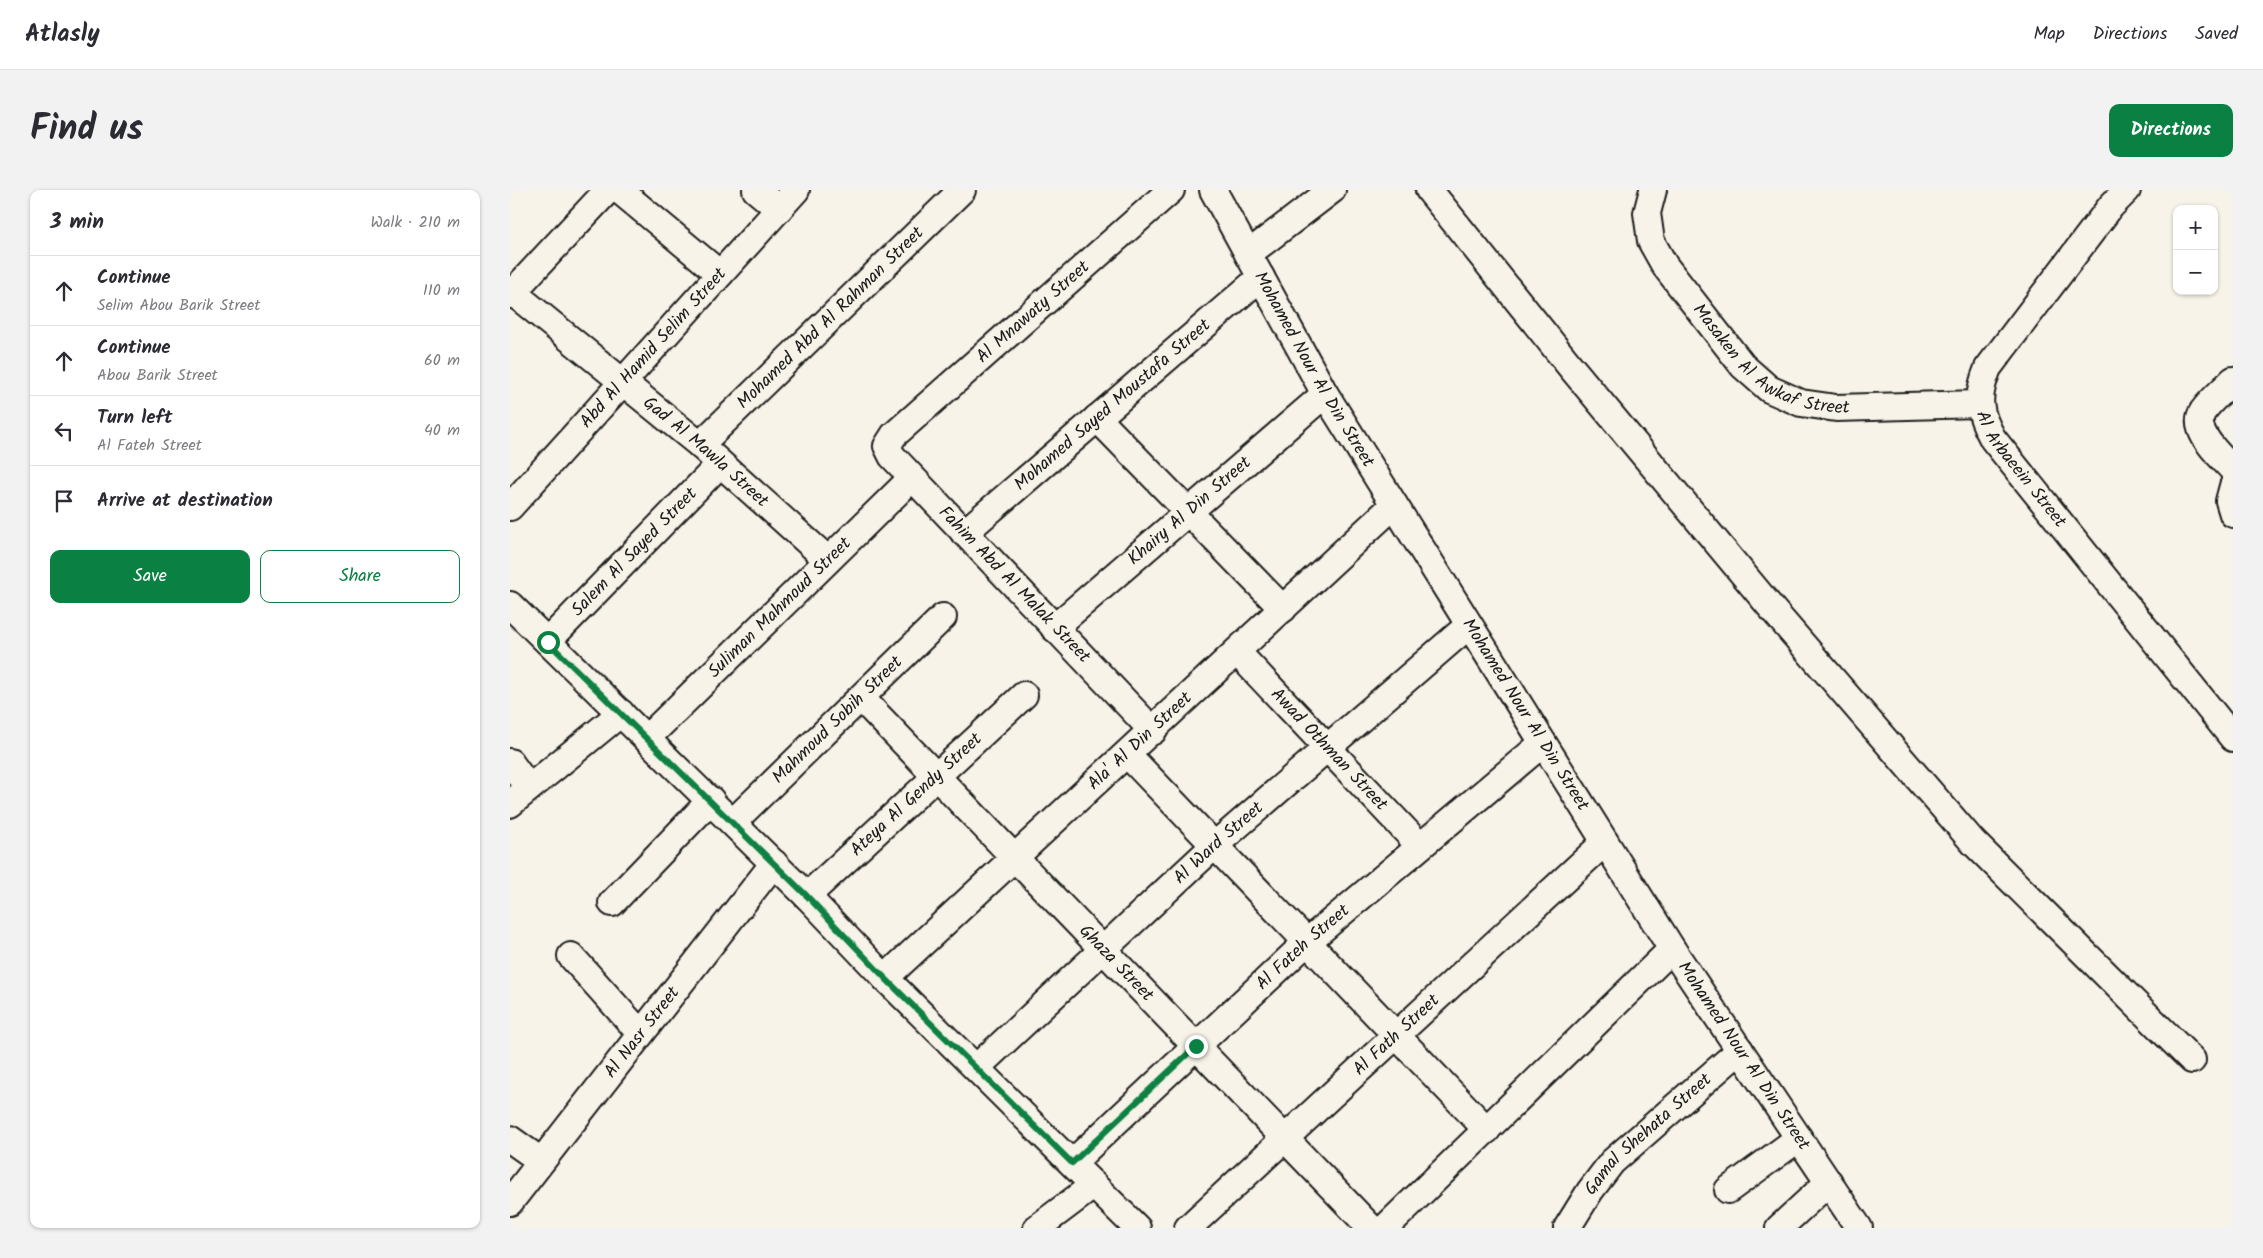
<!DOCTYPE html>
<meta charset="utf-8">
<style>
body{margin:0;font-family:Kalam,sans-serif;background:#f2f2f3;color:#2b2b33}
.controls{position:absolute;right:15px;top:15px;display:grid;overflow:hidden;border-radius:10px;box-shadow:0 1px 4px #0004}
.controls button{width:45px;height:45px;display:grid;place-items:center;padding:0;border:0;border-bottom:1px solid #e1e1e2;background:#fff;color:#2b2b33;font:25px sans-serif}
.stop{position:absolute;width:15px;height:15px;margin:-11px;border:4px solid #0b8043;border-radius:50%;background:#fff}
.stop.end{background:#0b8043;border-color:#fff;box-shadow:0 1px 5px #0008}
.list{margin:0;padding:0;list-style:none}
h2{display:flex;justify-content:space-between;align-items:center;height:65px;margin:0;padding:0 20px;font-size:21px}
h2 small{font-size:16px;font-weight:400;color:#7c7c81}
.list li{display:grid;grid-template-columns:32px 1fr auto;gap:15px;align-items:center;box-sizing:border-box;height:70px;padding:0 20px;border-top:1px solid #e1e1e2}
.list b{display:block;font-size:19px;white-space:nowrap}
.list p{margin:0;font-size:16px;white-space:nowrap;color:#7c7c81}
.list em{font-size:16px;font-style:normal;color:#7c7c81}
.actions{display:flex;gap:10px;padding:15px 20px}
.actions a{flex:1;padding:11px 0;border:1px solid #0b8043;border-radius:10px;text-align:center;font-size:18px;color:#0b8043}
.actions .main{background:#0b8043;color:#fff}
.icon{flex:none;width:28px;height:28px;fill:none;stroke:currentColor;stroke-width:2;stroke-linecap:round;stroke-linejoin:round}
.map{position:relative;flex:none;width:1723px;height:1038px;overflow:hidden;border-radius:10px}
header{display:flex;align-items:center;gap:30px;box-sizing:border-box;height:70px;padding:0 25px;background:#fff;border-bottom:1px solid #e1e1e2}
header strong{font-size:24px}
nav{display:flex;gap:28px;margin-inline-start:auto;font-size:18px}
.intro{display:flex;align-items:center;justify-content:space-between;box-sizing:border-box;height:120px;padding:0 30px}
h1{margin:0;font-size:35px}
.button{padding:12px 22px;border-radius:10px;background:#0b8043;color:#fff;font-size:18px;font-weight:700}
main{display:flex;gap:30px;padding:0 30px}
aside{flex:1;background:#fff;border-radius:10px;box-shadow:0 1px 4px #0004}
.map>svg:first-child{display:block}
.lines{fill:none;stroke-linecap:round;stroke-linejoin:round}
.minor-casing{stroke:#1c1c1c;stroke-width:30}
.minor{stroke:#f7f3e8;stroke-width:26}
.route{stroke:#0b8043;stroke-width:6}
.labels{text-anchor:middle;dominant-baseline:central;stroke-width:4;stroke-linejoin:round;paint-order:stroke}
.street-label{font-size:18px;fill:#1c1c1c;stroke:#f7f3e8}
</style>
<header>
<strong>Atlasly</strong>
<nav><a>Map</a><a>Directions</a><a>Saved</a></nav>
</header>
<div class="intro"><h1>Find us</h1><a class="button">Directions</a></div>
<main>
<aside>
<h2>3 min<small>Walk · 210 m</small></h2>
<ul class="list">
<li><svg class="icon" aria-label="ahead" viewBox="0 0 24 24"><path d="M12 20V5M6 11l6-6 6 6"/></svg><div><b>Continue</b><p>Selim Abou Barik Street</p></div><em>110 m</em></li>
<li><svg class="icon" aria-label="ahead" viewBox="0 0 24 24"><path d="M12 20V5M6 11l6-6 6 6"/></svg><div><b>Continue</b><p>Abou Barik Street</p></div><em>60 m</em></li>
<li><svg class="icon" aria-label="left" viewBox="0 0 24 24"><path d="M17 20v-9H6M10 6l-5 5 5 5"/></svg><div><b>Turn left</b><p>Al Fateh Street</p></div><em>40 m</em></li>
<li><svg class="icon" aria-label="arrive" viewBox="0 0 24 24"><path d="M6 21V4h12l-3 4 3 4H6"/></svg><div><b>Arrive at destination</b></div></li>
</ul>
<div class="actions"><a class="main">Save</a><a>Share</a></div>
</aside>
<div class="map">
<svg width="1723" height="1038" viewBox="0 0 1723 1038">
<rect width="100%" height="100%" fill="#f7f3e8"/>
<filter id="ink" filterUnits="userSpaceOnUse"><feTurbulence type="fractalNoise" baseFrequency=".02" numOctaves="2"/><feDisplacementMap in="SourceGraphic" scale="10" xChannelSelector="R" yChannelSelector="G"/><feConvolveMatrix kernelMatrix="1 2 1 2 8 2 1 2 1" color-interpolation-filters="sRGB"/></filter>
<g filter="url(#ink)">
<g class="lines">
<defs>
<g id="minor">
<path d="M109,0L210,84"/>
<path d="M246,0L269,19"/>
<path id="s1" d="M703,0L815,204L1162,759L1349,1038"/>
<path d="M919,0L1060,176L1263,420L1463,652L1682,870"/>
<path id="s2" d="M1143,0L1137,23L1141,51L1155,76L1233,176L1259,199L1291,213L1326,218L1469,214"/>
<path id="s3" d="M1617,0L1601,16L1478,178C1466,207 1468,222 1483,249L1723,548"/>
<path d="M738,64L822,0"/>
<path id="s4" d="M0,100L190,255L318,370"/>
<path d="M0,105L98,0"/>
<path d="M1723,190C1713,200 1701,210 1693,221C1680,241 1711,266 1723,280"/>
<path d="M587,228L773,419"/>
<path id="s5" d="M190,255L452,0"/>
<path d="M1723,296L1719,311L1723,324"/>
<path id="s6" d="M0,317L286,0"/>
<path id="s7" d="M454,343L751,87"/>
<path d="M0,415L297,706L375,788L627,1038"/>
<path id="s8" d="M544,438L815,204"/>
<path id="s9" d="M38,451L210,274"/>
<path id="s10" d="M727,462L910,656"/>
<path id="s11" d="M351,508L861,1038"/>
<path id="s12" d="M643,541L382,266L377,256L384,245L661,0"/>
<path id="s13" d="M137,548L402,288"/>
<path d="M617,564L977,940"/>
<path d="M0,572L19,598"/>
<path d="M0,614L111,523"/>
<path id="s14" d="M223,632L433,427"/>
<path id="s15" d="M297,706L514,505"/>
<path d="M102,713L201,610"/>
<path d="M61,766L130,843"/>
<path id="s16" d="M375,788L884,315"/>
<path id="s17" d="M466,878L705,655L959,435"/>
<path d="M0,949L31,971"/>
<path id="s18" d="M562,973L797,752L1033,553"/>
<path d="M1218,1000L1289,948"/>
<path id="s19" d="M0,1012L264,673"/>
<path d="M527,1038L584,995"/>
<path id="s20" d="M678,1038L1095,652"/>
<path d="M875,1038L1162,759"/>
<path id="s21" d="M1057,1038L1080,1001L1102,972L1230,860"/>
<path d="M1269,1038L1319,992"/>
</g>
</defs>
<use href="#minor" class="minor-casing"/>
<use href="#minor" class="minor"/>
</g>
</g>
<g class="lines" filter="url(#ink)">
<path class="route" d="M38,452L297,706L375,788L562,973L686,856"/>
</g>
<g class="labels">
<g class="street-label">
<text stroke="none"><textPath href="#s12" startOffset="589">Al Mnawaty Street</textPath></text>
<text stroke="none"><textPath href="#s5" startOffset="182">Mohamed Abd Al Rahman Street</textPath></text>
<text stroke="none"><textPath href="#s6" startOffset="214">Abd Al Hamid Selim Street</textPath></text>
<text stroke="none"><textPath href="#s2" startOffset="229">Masaken Al Awkaf Street</textPath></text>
<text stroke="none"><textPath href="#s1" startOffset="206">Mohamed Nour Al Din Street</textPath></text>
<text stroke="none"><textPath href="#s7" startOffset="196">Mohamed Sayed Moustafa Street</textPath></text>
<text stroke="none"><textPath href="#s4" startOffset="254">Gad Al Mawla Street</textPath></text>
<text stroke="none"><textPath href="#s3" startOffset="341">Al Arbaeein Street</textPath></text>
<text stroke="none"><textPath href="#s8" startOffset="179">Khairy Al Din Street</textPath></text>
<text stroke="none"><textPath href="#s9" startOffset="124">Salem Al Sayed Street</textPath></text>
<text transform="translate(504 395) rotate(46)">Fahim Abd Al Malak Street</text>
<text stroke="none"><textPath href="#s13" startOffset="186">Suliman Mahmoud Street</textPath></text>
<text stroke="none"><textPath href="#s1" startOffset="611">Mohamed Nour Al Din Street</textPath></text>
<text stroke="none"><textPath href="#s14" startOffset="146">Mahmoud Sobih Street</textPath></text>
<text stroke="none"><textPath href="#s16" startOffset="348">Ala' Al Din Street</textPath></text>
<text stroke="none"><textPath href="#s10" startOffset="134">Awad Othman Street</textPath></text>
<text stroke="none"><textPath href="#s15" startOffset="149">Ateya Al Gendy Street</textPath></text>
<text stroke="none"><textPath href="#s17" startOffset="331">Al Ward Street</textPath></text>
<text stroke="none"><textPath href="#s18" startOffset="316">Al Fateh Street</textPath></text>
<text stroke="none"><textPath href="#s11" startOffset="368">Ghaza Street</textPath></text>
<text stroke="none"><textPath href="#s19" startOffset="215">Al Nasr Street</textPath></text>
<text stroke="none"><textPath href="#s20" startOffset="284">Al Fath Street</textPath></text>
<text stroke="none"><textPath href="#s1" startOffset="1016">Mohamed Nour Al Din Street</textPath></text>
<text stroke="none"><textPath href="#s21" startOffset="125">Gamal Shehata Street</textPath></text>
</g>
</g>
</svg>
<div class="controls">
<button>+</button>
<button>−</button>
</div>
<div class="stop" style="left:38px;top:452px"></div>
<div class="stop end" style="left:686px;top:856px"></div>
</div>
</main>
